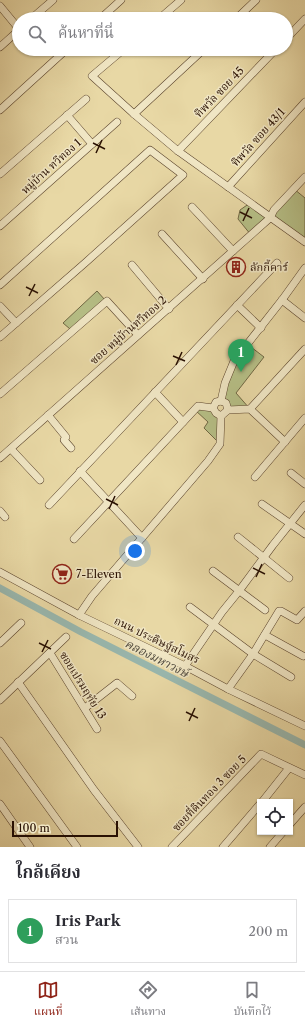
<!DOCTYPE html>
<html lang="th">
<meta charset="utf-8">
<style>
body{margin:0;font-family:"Libre Caslon Text","Noto Serif Thai",serif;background:#f7f7f7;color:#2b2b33}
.controls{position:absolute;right:12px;bottom:12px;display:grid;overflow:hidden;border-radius:0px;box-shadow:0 1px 3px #0004}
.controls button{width:36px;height:36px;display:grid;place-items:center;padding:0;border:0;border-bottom:1px solid #e1e1e2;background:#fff;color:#2b2b33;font:20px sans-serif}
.scale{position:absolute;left:12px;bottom:10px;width:106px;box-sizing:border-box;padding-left:4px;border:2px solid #2a1103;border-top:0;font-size:11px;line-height:14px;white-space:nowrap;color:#2a1103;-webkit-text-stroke:3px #f0e6c4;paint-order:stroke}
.you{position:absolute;left:135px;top:551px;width:14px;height:14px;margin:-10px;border:3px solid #fff;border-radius:50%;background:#1a73e8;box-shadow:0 0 0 6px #1a73e833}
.badge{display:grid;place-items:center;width:26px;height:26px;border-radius:50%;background:#8f2418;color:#fff;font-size:13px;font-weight:700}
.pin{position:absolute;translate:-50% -33px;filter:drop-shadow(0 1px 2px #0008)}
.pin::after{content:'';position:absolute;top:21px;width:14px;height:12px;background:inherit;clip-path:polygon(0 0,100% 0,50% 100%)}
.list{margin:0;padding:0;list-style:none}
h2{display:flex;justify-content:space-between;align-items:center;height:52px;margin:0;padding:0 16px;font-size:17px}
h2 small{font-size:13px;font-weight:400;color:#7c7c81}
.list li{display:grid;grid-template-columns:26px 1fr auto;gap:12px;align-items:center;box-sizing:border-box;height:64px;margin:0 8px 8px;padding:0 8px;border:1px solid #e1e1e2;border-radius:0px}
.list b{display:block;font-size:15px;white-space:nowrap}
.list p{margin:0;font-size:13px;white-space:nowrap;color:#7c7c81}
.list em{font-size:13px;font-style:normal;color:#7c7c81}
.icon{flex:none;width:22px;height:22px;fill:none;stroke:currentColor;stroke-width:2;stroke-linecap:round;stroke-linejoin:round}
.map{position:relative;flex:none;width:305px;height:847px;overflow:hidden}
.search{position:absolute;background:#fff;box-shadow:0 1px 3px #0004;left:12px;right:12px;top:12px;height:44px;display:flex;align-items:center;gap:10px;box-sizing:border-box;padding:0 14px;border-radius:22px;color:#7c7c81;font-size:15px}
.sheet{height:124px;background:#fff}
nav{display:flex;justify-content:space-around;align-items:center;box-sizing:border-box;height:56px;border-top:1px solid #e1e1e2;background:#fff;font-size:11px;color:#7c7c81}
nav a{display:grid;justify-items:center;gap:2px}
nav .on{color:#8f2418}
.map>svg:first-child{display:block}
.green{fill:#b6bf86;stroke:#706844}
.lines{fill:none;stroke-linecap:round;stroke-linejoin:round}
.canal{stroke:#99b8af;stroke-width:7}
.minor-casing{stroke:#5a432c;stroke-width:8}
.minor{stroke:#f0e6c4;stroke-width:7}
.ticks{fill:none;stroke:#2a1103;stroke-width:1.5}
.labels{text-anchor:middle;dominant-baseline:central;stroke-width:3;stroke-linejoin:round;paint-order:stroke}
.street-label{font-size:11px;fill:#2a1103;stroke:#f0e6c4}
.poi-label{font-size:11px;fill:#2a1103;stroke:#f0e6c4;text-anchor:start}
.water-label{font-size:12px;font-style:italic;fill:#514b3f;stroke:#f0e6c4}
</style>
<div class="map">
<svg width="305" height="847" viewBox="0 0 305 847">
<rect width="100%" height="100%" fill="#e8d8a5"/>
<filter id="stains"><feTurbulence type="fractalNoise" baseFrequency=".005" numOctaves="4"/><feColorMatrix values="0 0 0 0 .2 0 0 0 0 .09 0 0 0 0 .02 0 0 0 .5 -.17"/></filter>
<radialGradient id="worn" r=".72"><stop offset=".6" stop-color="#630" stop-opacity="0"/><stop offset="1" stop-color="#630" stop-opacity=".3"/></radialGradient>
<g class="green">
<path d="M294,189L305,198V242L270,218L251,235L238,219L240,210L250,203L270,218Z"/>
<path d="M97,291L105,300L70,329L63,323Z"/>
<path d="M247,344L264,357L236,393L250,409L228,410L221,401L225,383Z"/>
<path d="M213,408L221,416L220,444L204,428L208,422L195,410Z"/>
</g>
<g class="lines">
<path class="canal" d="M0,588L81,632L305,745"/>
<defs>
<g id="minor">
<path d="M0,6L19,29"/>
<path d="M31,19L53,0"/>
<path d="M100,19L121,0"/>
<path d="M159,19L181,0"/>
<path d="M236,19L256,0"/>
<path d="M286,39L305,19"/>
<path d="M0,47L19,30"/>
<path d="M124,49L92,76L134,114L178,151L305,242"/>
<path d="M0,110L67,49"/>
<path d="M134,114L204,49"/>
<path d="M67,115L92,144"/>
<path d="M178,151L276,49"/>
<path d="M0,174L86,99"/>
<path d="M228,187L305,102"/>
<path d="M192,207L233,251"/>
<path d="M0,226L117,122"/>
<path d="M162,234L203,279"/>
<path d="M132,265L169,309"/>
<path d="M0,285L150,150L183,175L85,263L0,337"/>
<path d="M282,300L305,318"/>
<path d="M237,305L261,328"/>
<path d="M0,306L16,323"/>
<path d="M155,392L183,422"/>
<path d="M0,394L107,301L138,335"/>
<path d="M221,401L225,383L234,361L282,300L305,268"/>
<path d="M250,409L305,349"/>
<path d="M228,410L226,403L221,401L216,402L213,408L216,413L221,416L228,410L250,409L285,442"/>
<path d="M48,415L66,437L64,440L71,448"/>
<path d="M11,449L40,480"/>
<path d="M0,458L270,218L274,210L305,177"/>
<path d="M80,471L142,538"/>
<path d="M291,473L305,484"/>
<path d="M255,477L305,418"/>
<path d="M262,504L305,534"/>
<path d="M49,505L277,263"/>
<path d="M0,511L5,517"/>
<path d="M238,537L289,578"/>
<path d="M74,539L198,406L213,408"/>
<path d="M213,571L265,610"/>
<path d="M0,572L79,615L185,666L228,689L305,726"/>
<path d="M190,607L253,654L291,677"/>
<path d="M79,615L92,596L208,461L220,444L221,416"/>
<path d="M265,635L303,656"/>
<path d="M0,643L21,623"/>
<path d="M50,653L97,729"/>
<path d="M185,666L222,612L239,591L273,545L305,505"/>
<path d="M18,682L94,790L138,847"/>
<path d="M228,689L253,654L279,611H281L297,620L305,611"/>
<path d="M0,700L66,637"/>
<path d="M85,708L117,683L132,696"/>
<path d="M0,741L77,847"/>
<path d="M262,802L289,768"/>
<path d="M0,804L30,847"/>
<path d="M290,824L305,807"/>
<path d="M172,847L261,754L305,775"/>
<path d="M223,847L260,804"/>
<path d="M270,847L283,832"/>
</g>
</defs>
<use href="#minor" class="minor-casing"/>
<use href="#minor" class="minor"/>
</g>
<path class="ticks" d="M93,143L105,149M96,153L102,140M240,212L252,218M243,221L249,208M26,287L38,293M29,296L35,284M173,356L185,361M176,365L182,352M106,499L118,505M109,509L115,496M253,568L265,574M256,577L262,564M39,643L51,649M42,652L48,640M186,712L198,718M189,721L195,708"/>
<defs>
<symbol id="building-ring" viewBox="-11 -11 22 22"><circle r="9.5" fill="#f0e6c4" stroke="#8f2418" stroke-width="1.5"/><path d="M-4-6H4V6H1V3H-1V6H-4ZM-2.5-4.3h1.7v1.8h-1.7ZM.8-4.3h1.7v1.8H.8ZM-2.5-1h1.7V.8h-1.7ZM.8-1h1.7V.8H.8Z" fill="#8f2418"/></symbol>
<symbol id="supermarket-ring" viewBox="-11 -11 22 22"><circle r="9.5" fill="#f0e6c4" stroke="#8f2418" stroke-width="1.5"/><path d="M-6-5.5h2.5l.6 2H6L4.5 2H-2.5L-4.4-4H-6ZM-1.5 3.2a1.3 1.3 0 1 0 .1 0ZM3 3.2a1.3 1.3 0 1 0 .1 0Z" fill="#8f2418"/></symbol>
</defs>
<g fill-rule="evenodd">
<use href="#building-ring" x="225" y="256" width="22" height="22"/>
<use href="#supermarket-ring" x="51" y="563" width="22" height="22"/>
</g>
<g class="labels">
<g class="street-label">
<text transform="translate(219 92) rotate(-46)">ทิพวัล ซอย 45</text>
<text transform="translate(258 137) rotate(-48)">ทิพวัล ซอย 43/1</text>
<text transform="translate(51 166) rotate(-42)">หมู่บ้าน ทวีทอง 1</text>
<text transform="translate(128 330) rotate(-41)">ซอย หมู่บ้านทวีทอง 2</text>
<text transform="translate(157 640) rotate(26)">ถนน ประดิษฐ์สโมสร</text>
<text transform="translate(83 685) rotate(58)">ซอยเปรมฤทัย 13</text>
<text transform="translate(209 793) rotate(-46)">ซอยที่ดินทอง 3 ซอย 5</text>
</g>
<g class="poi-label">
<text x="250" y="267">ลักกี้คาร์</text>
<text x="76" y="574">7-Eleven</text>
</g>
<g class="water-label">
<text transform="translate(157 658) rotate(27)">คลองมหาวงษ์</text>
</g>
</g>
<rect width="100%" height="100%" filter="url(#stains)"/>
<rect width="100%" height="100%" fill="url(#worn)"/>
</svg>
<div class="controls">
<button><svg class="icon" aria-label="locate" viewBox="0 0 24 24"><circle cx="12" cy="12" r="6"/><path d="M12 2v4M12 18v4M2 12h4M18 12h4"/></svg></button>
</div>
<div class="scale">100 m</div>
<div class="you"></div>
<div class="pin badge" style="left:241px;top:372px;background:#2e9e5b">1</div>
<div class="search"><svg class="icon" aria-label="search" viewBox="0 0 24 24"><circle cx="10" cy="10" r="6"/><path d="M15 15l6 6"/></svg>ค้นหาที่นี่</div>
</div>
<section class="sheet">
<h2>ใกล้เคียง<small></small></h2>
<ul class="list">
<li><span class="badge" style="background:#2e9e5b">1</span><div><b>Iris Park</b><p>สวน</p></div><em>200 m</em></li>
</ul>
</section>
<nav>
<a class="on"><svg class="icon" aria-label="map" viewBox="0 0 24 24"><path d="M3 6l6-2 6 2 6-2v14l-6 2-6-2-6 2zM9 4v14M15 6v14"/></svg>แผนที่</a>
<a><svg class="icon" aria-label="directions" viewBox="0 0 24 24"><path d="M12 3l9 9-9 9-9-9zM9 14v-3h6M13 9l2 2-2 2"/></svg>เส้นทาง</a>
<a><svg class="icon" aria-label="saved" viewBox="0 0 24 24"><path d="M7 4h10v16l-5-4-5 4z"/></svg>บันทึกไว้</a>
</nav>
